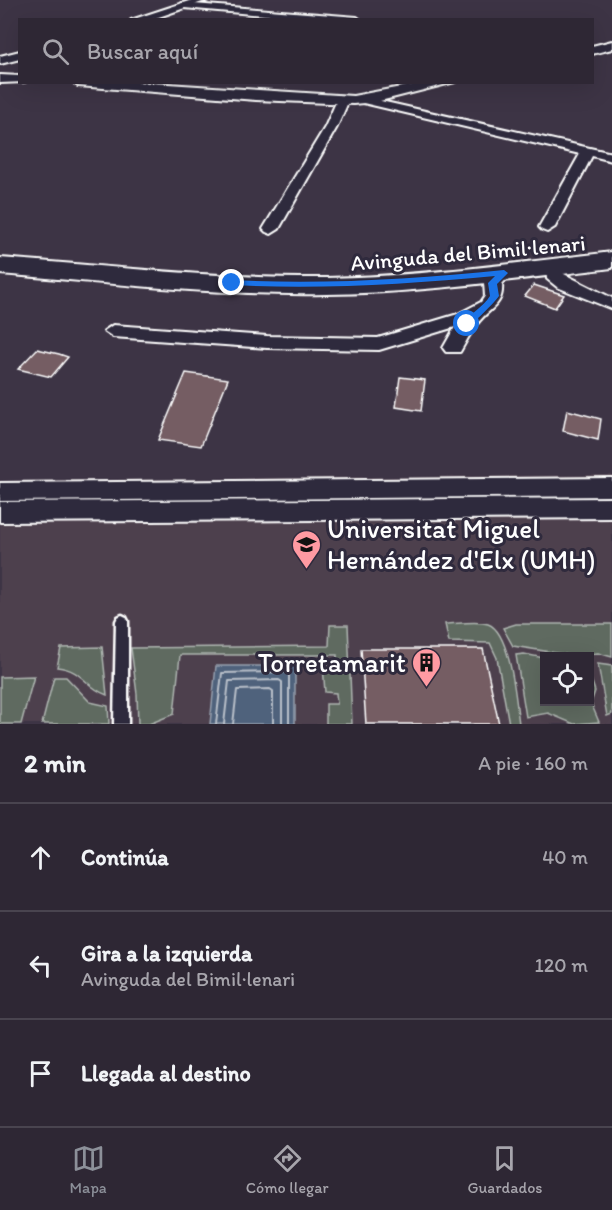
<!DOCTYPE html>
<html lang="es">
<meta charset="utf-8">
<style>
body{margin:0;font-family:Itim,sans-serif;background:#3a3340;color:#f1f3f6}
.controls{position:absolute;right:18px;bottom:18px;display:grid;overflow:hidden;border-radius:0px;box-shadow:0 6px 24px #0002}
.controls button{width:54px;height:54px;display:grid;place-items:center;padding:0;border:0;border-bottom:2px solid #49444f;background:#2e2734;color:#f1f3f6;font:30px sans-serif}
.stop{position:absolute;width:18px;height:18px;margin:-14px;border:4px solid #1a73e8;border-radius:50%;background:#fff}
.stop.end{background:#1a73e8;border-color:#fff;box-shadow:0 2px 6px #0008}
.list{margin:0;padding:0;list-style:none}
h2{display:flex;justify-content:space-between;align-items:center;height:78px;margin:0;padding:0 24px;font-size:26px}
h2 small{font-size:20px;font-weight:400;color:#a7a5ac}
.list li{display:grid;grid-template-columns:39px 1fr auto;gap:18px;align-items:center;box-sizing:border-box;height:108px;padding:0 24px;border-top:2px solid #49444f}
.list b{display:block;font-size:22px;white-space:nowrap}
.list p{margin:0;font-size:20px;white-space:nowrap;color:#a7a5ac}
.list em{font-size:20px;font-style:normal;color:#a7a5ac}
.icon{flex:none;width:33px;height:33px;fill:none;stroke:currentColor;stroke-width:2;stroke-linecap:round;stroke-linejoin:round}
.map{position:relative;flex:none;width:612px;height:724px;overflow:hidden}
.search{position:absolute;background:#2e2734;box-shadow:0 6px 24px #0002;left:18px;right:18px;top:18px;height:66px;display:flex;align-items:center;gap:15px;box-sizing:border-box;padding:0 21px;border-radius:0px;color:#a7a5ac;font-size:22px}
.sheet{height:402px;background:#2e2734}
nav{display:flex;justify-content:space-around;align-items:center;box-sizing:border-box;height:84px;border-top:2px solid #49444f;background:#2e2734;font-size:16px;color:#a7a5ac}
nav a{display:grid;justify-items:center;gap:3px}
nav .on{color:#8c9099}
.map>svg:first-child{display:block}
.built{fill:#4e404e;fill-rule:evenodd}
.green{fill:#5e6b61;stroke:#aeb5b0;stroke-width:1.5}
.water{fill:#50627b;stroke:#96a1b0;stroke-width:1.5}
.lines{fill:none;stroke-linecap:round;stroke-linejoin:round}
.shore{stroke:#b9c0ca;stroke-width:2}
.building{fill:#745d64;stroke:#fff;stroke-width:1.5}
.service-casing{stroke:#fff;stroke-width:5}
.minor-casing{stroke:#fff;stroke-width:4}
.tertiary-casing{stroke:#fff;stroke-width:4}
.primary-casing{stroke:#fff;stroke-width:4}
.service{fill:#2f2a3d;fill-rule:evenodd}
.minor{fill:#2f2a3d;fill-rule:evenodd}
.tertiary{fill:#2f2a3d;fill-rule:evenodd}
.primary{fill:#2f2a3d;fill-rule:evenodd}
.route{fill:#1a73e8}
.labels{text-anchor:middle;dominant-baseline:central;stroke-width:6;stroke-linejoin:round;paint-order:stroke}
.street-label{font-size:22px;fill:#fff;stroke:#2f2a3d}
.near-poi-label{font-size:27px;fill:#fff;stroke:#2f2a3d;text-anchor:start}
</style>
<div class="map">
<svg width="612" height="724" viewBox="0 0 612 724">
<rect width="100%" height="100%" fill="#3d3445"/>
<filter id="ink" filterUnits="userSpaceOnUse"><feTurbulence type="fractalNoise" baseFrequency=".0167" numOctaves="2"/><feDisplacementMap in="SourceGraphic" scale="12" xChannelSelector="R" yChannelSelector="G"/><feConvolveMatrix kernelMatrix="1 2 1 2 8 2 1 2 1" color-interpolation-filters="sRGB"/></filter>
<g filter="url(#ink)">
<path class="built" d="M612,475V724H0V481ZM544,656H590V702H544Z"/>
<g class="green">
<path d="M445,624C457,624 477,620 488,624C511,632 516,702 519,724H509L497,658L490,643L449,642Z"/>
<path d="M516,624H612V657L598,653L576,656L513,646L503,628Z"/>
<path d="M330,625H348L352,724H326V704H337L336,693L325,692L323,666L337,665V655H180L174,714L149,724H138L137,694L131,648L329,646Z"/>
<path d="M102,647L107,695C84,687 84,670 57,667L61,648Z"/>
<path d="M524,654L544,658V702H590V676L595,691L591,703L599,722L574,724L548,713L526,717L516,655Z"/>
<path d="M598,664L612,666V714L607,716Z"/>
<path d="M34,676L21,724H0V677Z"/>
<path d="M54,677H66L90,702L108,706L109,724H42Z"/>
</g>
<path class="water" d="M216,666H295V724H210Z"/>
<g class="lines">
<g class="shore">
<path d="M216,724L222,673L286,672L289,675V724"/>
<path d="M224,724L229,681L279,680L282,682V724"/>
<path d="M233,724L237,690L270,689L273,691V724"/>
</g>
</g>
<g class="building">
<path d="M534,285L564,295L555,308L525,296Z"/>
<path d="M37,349L59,354L68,357L51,377L18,369Z"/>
<path d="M186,373L228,379L201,446L158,440Z"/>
<path d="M400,377L425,380L421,411L396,407Z"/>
<path d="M567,410L601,419L598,440L563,431Z"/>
<path d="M361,649H483L499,724H366Z"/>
</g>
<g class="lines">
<defs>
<path id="service" d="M122,615L126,617L128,621V724H114L116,621L118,617Z"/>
<g id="minor">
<path d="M181,3L357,17L361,20H320L184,8Z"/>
<path d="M343,97L349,100L337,127L279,229L271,234L266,232L263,229L325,127L337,100Z"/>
<path d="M363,97L612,153V161L592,156L555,227L547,232L542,230L539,227L580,154L359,102L357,100Z"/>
<path d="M554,262L560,263L562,273L612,298V309L557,287L547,279L546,267Z"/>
<path d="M504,268L512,273L502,284C504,306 489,308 478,323C470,333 466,342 460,352H446L443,348L455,327L379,350L267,348L113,337L104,331L113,325L267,336L378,338L458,314L481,302L485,296L484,283L498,269Z"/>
<path d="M612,478V496L0,501V483Z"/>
<path d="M612,498V518L0,522V502Z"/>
</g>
<g id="tertiary">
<path d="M192,0H208L150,20H131Z"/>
<path d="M612,41V49L592,54V46Z"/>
<path d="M20,51V59L0,64V56Z"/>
<path d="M0,75L20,76V82H25L0,83Z"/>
<path d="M72,82H137L353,96L428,82H455L376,102L353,104L256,100L78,86Z"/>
</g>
<path id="primary" d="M612,252V268C517,279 422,293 327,294C218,296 109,283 0,274V258C109,266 218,279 327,278C422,276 517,263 612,252Z"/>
</defs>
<use href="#service" class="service-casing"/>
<use href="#minor" class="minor-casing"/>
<use href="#tertiary" class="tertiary-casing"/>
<use href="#primary" class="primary-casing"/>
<use href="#service" class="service"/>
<use href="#minor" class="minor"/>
<use href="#tertiary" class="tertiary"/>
<use href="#primary" class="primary"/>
</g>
</g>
<path class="route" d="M504,270L508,273L497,284L499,296C494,303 473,324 467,327L462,324C471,313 483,307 490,296L488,283L495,276C407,284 320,290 232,285L227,283L232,280C323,285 413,279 504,270Z"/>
<defs>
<symbol id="university-pin" viewBox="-11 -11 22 30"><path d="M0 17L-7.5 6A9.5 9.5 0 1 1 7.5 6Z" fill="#ff9aa2" stroke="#2f2a3d"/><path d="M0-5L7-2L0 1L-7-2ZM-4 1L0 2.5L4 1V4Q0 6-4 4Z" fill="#111"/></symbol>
<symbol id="building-pin" viewBox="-11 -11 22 30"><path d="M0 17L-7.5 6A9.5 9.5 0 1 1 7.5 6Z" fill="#ff9aa2" stroke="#2f2a3d"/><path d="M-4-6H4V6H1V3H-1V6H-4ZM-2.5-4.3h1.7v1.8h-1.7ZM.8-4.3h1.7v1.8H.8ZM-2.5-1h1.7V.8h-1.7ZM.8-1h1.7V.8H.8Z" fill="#111"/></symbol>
</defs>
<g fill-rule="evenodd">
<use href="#university-pin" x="290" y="528" width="33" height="45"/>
<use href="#building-pin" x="410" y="646" width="33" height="45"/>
</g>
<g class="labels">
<g class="street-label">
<text transform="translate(468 253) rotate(-5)">Avinguda del Bimil·lenari</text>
</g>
<g class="near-poi-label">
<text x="327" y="528">Universitat Miguel<tspan x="327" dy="31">Hernández d'Elx (UMH)</tspan></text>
<text x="406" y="662" text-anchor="end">Torretamarit</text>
</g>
</g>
</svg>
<div class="controls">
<button><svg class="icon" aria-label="locate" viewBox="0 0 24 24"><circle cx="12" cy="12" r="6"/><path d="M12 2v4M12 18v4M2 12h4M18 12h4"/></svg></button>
</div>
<div class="stop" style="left:467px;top:324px"></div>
<div class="stop end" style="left:232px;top:283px"></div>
<div class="search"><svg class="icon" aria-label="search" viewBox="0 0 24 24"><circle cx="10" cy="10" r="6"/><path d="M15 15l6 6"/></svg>Buscar aquí</div>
</div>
<section class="sheet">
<h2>2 min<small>A pie · 160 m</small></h2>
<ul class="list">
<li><svg class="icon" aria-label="ahead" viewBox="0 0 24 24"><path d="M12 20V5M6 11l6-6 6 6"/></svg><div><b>Continúa</b></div><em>40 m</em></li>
<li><svg class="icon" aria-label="left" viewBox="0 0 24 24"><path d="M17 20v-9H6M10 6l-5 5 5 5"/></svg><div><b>Gira a la izquierda</b><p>Avinguda del Bimil·lenari</p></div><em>120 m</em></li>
<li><svg class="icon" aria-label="arrive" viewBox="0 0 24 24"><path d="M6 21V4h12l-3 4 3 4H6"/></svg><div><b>Llegada al destino</b></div></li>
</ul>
</section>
<nav>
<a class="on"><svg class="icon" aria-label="map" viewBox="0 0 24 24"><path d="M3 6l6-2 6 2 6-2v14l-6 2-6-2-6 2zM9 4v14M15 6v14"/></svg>Mapa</a>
<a><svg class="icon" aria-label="directions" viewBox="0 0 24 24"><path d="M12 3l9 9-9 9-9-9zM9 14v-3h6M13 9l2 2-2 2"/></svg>Cómo llegar</a>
<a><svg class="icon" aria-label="saved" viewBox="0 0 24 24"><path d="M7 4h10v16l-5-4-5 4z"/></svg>Guardados</a>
</nav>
